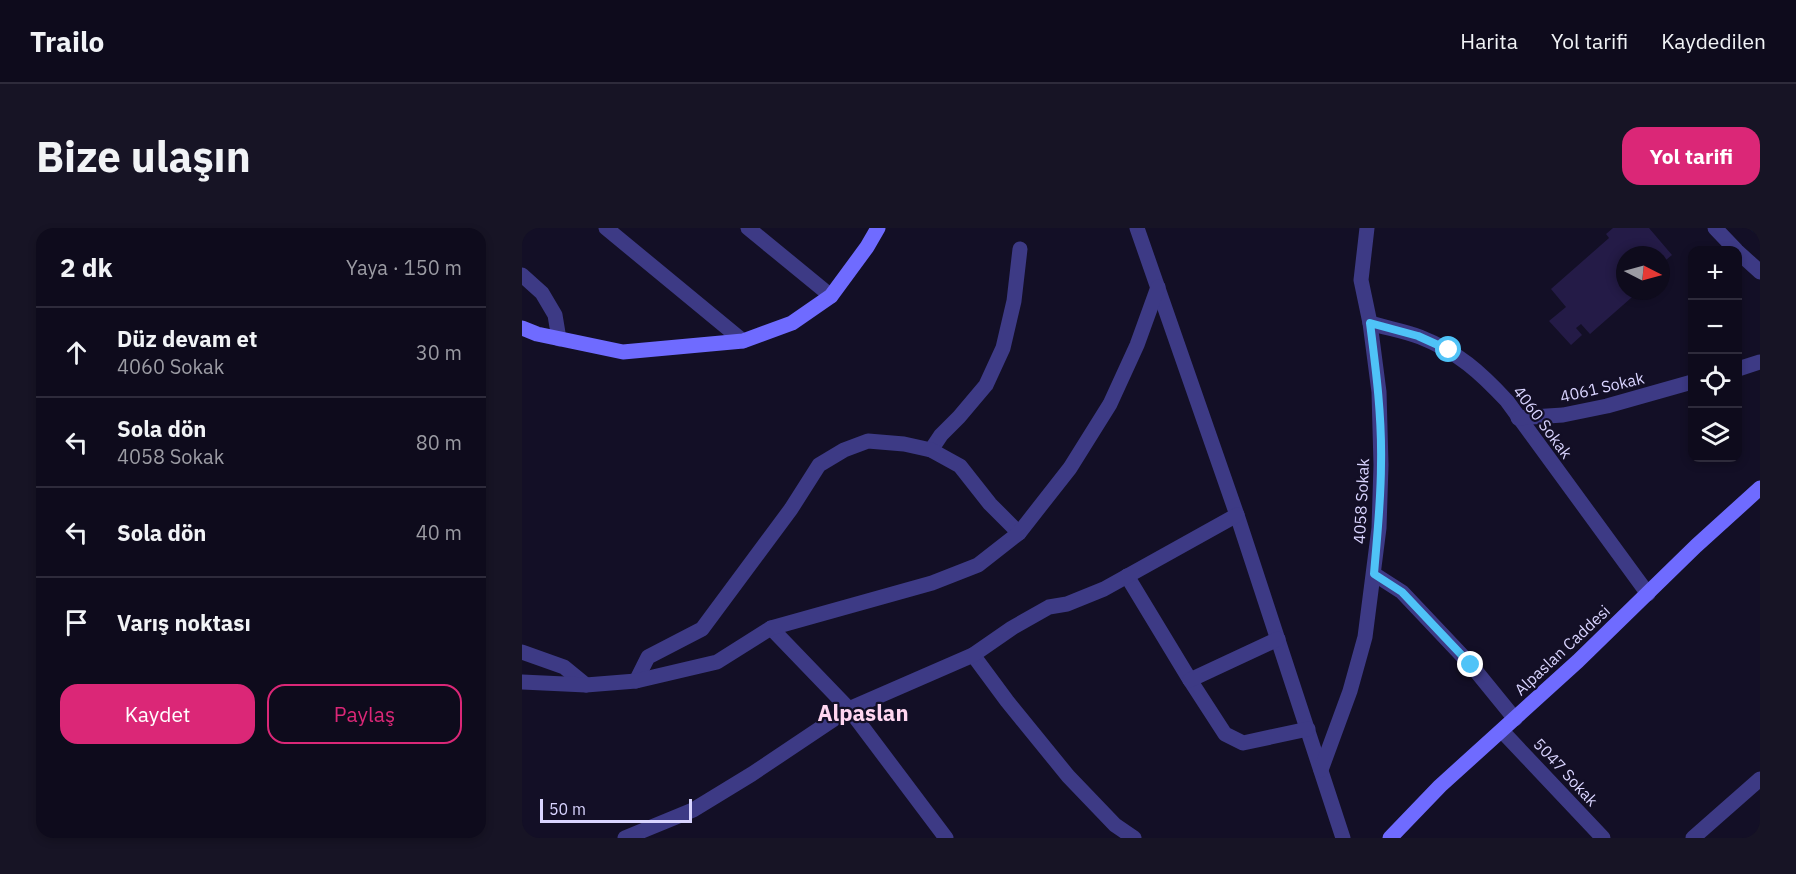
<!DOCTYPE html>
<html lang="tr">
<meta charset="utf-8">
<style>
body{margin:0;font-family:"IBM Plex Sans",sans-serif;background:#171425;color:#f1f3f6}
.controls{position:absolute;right:18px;top:18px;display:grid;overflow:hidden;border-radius:12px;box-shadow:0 3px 9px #0003}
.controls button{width:54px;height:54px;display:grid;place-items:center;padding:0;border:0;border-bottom:2px solid #2e2b3b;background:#0e0b1c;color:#f1f3f6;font:30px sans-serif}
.compass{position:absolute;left:1094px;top:18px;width:54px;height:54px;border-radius:50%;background:#0e0b1c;box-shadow:0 3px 9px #0003;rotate:96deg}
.scale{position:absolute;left:18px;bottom:15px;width:152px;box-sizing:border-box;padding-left:6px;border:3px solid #d9d4ff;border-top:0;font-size:16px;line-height:21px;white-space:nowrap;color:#d9d4ff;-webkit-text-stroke:4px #130f26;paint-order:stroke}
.stop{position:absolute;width:18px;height:18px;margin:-14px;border:4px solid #4fc3f7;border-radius:50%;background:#fff}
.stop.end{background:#4fc3f7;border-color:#fff;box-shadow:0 2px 6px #0008}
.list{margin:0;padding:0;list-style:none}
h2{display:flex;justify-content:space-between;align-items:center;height:78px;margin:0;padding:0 24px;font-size:26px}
h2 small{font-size:20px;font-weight:400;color:#9b9ba3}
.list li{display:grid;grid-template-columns:39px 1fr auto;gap:18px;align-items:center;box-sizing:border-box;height:90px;padding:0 24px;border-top:2px solid #2e2b3b}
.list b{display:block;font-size:22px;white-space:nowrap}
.list p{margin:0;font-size:20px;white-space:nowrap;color:#9b9ba3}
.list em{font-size:20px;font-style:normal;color:#9b9ba3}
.actions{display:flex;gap:12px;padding:18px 24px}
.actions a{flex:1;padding:14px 0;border:2px solid #db2777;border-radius:18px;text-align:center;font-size:21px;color:#db2777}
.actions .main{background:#db2777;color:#fff}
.icon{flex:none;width:33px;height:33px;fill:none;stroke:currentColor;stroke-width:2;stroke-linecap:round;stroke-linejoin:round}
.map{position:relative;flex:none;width:1238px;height:610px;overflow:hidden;border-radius:18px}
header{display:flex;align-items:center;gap:36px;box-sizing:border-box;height:84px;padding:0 30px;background:#0e0b1c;border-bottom:2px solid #2e2b3b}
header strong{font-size:28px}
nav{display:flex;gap:33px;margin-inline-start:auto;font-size:21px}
.intro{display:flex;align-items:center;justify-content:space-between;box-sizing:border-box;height:144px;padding:0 36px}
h1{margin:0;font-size:42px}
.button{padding:15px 27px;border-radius:18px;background:#db2777;color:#fff;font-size:21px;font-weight:700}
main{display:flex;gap:36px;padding:0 36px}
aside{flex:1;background:#0e0b1c;border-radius:18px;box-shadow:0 3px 9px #0003}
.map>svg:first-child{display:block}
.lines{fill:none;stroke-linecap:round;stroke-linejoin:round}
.stream{stroke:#0c2248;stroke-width:6}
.building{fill:#241b47}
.street{stroke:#3d3a85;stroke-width:15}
.secondary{stroke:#6f6bff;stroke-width:15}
.route{stroke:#4fc3f7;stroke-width:8}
.labels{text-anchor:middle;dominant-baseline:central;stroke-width:4.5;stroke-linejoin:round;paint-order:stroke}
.street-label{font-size:16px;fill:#d9d4ff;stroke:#130f26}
.district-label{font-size:22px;font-weight:bold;fill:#ffd6f0;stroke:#130f26}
</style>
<header>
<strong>Trailo</strong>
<nav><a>Harita</a><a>Yol tarifi</a><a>Kaydedilen</a></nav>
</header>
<div class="intro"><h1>Bize ulaşın</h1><a class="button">Yol tarifi</a></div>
<main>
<aside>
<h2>2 dk<small>Yaya · 150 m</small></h2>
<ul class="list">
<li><svg class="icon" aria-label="ahead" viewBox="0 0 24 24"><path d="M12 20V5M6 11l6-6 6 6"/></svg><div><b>Düz devam et</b><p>4060 Sokak</p></div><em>30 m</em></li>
<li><svg class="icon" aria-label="left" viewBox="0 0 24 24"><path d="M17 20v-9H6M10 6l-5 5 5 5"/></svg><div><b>Sola dön</b><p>4058 Sokak</p></div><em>80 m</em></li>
<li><svg class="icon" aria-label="left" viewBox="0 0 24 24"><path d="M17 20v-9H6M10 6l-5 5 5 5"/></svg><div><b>Sola dön</b></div><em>40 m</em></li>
<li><svg class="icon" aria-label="arrive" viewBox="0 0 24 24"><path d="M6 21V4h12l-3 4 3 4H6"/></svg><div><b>Varış noktası</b></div></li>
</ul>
<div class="actions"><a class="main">Kaydet</a><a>Paylaş</a></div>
</aside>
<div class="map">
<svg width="1238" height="610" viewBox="0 0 1238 610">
<rect width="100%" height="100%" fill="#130f26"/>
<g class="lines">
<path class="stream" d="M1231,0L1238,5"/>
</g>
<path class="building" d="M1091,0H1127L1150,27L1139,36V27H1103V63H1117L1068,106L1059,96L1054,100L1060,107L1049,117L1027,93L1044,79L1029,61L1087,10L1084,6Z"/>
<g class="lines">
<g class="street">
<path d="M84,0L221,113"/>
<path d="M226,0L309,68"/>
<path d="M615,0L715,287L821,610"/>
<path d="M1193,0L1214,22"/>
<path d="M1216,24L1238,44"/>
<path d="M0,47L20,65L33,87L37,111"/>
<path d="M848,95C864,100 882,103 898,109C936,124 958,144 985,173L1126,366"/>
<path d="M1216,141L1238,134"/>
<path d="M996,190L1041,187L1085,178L1170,154"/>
<path d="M409,222L419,207L437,189L464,157L481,120L492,73L498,21"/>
<path d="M852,346L880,364L949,437L993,491"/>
<path d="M605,348L668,452L703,506L721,515L786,501"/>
<path d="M249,400L327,481L424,610"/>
<path d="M0,424L42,439L64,457"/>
<path d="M451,427L485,473L546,548L593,597L612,610"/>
<path d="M668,452L756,411"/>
<path d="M114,453L126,429L180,401L269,281L297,237L322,222L346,213L382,216L409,222L438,238L468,276L497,305"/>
<path d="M0,454L64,457L114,453L195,434L249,400L410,355L456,337L497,305L548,240L588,176L615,117L636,59"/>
<path d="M980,503L1081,610"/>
<path d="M799,542L828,463L843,409L857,300L859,237L857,164L848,95L839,52L845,0"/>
<path d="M103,610L171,582L230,546L327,481L451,427L490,400L527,379L545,376L582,361L715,287"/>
<path d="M1171,610L1238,551"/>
</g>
<g class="secondary">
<path d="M0,100L15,106L101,124L221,113L270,95L309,68L345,19L356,0"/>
<path d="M868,610L918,558L1056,433L1174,318L1238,260"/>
</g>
</g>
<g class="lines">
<path class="route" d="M927,122L896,108L848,95C854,142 860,188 859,236C859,273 855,309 852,346L880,364L949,437"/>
</g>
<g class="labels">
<g class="street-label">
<text transform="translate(1080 159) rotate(-13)">4061 Sokak</text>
<text transform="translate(1021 194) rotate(53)">4060 Sokak</text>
<text transform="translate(839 273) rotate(-87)">4058 Sokak</text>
<text transform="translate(1040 422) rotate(-43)">Alpaslan Caddesi</text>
<text transform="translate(1044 544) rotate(47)">5047 Sokak</text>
</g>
<g class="district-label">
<text x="341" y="484">Alpaslan</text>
</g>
</g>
</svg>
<div class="controls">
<button>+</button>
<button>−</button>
<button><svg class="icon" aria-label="locate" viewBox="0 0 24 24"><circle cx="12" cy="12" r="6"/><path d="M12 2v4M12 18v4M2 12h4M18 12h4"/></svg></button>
<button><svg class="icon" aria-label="layers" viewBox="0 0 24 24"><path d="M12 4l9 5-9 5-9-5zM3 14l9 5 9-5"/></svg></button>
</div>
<svg class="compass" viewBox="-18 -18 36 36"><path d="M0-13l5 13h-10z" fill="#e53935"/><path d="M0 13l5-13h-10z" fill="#9b9ba3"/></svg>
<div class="scale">50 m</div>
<div class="stop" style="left:927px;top:122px"></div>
<div class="stop end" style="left:949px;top:437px"></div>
</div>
</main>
